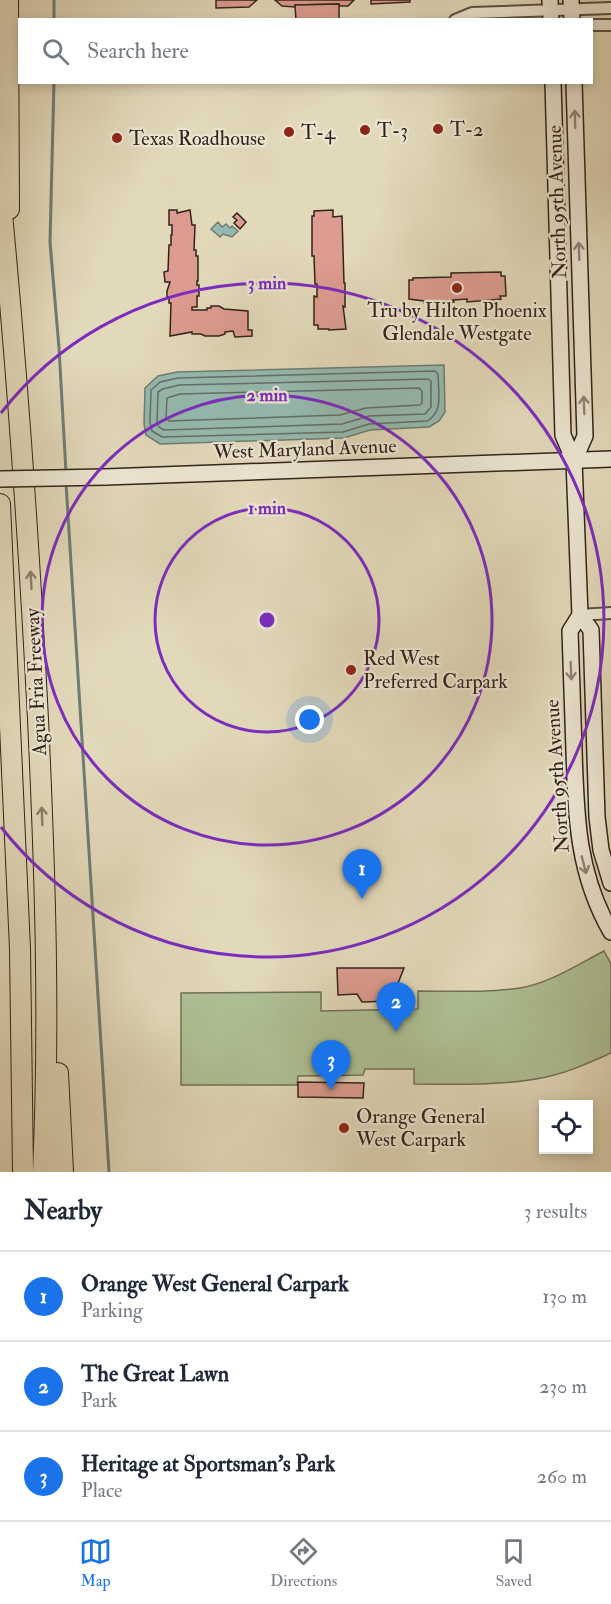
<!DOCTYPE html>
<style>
body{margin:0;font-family:"IM FELL Double Pica",serif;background:#f2f2f3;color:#1f2937}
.controls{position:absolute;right:18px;bottom:18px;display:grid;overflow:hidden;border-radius:0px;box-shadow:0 3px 9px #0003}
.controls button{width:54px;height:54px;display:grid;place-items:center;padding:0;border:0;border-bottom:2px solid #e0e1e3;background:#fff;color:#1f2937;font:30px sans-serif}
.you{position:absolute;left:310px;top:720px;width:21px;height:21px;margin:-15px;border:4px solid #fff;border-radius:50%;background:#1a73e8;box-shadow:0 0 0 9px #1a73e833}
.badge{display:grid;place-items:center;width:39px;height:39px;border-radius:50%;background:#1a73e8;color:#fff;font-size:20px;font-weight:700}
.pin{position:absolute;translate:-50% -50px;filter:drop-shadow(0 2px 3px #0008)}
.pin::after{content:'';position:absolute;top:32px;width:21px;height:18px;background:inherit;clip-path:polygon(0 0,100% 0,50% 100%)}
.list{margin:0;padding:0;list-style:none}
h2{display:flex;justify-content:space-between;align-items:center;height:78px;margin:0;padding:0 24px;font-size:26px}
h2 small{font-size:20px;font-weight:400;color:#747a83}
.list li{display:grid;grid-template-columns:39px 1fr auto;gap:18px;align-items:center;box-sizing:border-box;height:90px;padding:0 24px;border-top:2px solid #e0e1e3}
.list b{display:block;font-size:22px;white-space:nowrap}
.list p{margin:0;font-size:20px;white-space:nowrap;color:#747a83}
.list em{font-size:20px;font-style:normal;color:#747a83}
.icon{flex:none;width:33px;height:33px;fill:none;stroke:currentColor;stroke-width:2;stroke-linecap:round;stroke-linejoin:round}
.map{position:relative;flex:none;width:611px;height:1172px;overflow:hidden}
.search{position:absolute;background:#fff;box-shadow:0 3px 9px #0003;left:18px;right:18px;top:18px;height:66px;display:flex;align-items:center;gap:15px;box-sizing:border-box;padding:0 21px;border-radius:0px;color:#747a83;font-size:22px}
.sheet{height:348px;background:#fff}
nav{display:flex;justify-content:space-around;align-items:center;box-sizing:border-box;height:84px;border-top:2px solid #e0e1e3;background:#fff;font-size:16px;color:#747a83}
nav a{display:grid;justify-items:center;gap:3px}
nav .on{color:#1a73e8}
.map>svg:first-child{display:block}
.green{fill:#aec094;stroke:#707158;stroke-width:1.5}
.water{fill:#95bab0;stroke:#6d7d75;stroke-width:1.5}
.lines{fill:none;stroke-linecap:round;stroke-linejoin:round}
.shore{stroke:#646e66;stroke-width:1.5}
.stream{stroke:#6d7d75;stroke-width:3}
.building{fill:#dd9c90;stroke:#32221c;stroke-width:1.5}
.street-casing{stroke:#5e5044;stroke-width:14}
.secondary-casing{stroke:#32221c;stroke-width:18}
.highway-casing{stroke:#32221c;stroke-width:22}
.street{stroke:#ece6d2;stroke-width:10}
.secondary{stroke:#ece6d2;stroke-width:15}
.highway{stroke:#e2d9ba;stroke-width:20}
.secondary-bridge-casing{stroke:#32221c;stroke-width:18;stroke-linecap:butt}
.secondary-bridge{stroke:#ece6d2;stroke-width:15}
.oneway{stroke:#8f8477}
.oneway2{stroke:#8a7e6b}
.ring{fill:none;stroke:#7b2cbf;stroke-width:3}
.poi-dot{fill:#8f2418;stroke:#ece6d2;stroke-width:2}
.labels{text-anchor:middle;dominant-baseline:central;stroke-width:4.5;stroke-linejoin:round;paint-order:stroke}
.poi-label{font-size:20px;fill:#32221c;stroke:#ece6d2;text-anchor:start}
.street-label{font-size:20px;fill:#32221c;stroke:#ece6d2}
.centre{fill:#7b2cbf;stroke:#ece6d2;stroke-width:3}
.ring-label{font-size:18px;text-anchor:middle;font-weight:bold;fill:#7b2cbf;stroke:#ece6d2;stroke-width:4.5;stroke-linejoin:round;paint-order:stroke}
</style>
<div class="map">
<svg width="611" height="1172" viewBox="0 0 611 1172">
<rect width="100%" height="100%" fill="#e2d9ba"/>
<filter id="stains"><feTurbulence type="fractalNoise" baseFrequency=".00333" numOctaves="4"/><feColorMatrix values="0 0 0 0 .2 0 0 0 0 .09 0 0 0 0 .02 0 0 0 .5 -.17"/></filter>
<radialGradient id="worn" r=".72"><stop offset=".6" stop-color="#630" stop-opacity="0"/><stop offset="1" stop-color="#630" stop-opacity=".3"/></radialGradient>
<path class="green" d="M604,951L611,964V1053C587,1064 562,1075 536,1079C496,1086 455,1084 414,1084V1069H365L363,1075L298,1076L297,1085H181V993L321,992V1011L418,1009V991C452,991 486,993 520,988C550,983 577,965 604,951Z"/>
<g class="water">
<path d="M218,222L222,227L226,224L230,228L232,226L238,231L232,237L223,234L220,237L211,229Z"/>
<path d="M444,365L445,412L439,421L429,427L370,430L344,438L160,444L146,435L144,424L145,388L158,376L177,372Z"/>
</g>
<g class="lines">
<g class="shore">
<path d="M435,371L438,374C438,391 444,412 427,421L369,424L343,432L162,437L152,431L150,423L151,390L160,382L178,378Z"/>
<path d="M428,379L431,381V407L425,414L369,416L342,424L164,430L159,427L157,423L158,392L163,389L179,385Z"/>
<path d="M419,388L422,391V403L420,405L366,408L340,415L169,421L166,418L167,398L180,394Z"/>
</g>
<g class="stream">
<path d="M54,20V0"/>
<path d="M54,82L50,242L59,348L66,473"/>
<path d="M66,483L109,1172"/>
</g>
</g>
<g class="building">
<path d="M216,0H257L249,7L216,8Z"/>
<path d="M275,0H354L348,6H339V4L295,5V7L282,6Z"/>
<path d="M371,0H410V2L371,4Z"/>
<path d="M339,4V20H296L295,5Z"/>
<path d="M169,210H177V213L190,210L192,225H195L194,250H196V256H198V281H197V285H199V296H197V307H192V310H207V308H211V306H219L224,309L248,311V330H252V336L235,337L233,331L225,332V334L219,336H205L201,334H192V332L170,336L171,303H169V297H167V291L170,282H165L164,272L168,271L169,245H171V235H172V225H169Z"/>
<path d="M333,210V217L342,216L344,283H345V307L343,306L346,329L329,330V329H318V325H314V296L317,297V284H315L314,256H312V216H314V211Z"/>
<path d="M237,213L246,222L240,229L234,223L237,220L233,217Z"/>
<path d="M501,272V276H505L506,296H500L501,299L467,302V299L453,300L454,302L424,303V301L409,299V280H413V278L451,277V273Z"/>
<path d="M337,968H404L391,1001L362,1002L357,994L338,995Z"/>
<path d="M298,1082L364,1083L363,1098L298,1097Z"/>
</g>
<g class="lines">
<defs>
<g id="street">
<path d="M455,20L472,13L611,8"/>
<path d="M592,25H611"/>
<path d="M580,615L611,613"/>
</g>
<g id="secondary">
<path d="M550,0L551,20"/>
<path d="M571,0L572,20"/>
<path d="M553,82L563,435L574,461L580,615L591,630L597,817L601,850L611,883"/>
<path d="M574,82L585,436L574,461"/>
<path d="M105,477L611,459"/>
<path d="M580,615L570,631C571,671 573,710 574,750C576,815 577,873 611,932"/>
</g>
<g id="highway">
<path d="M8,0L9,209"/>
<path d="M0,193C17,368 29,543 38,719C45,870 50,1021 43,1172"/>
<path d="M0,504L20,949L23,1172"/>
<path d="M58,1073L63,1172"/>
</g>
</defs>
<use href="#street" class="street-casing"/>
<use href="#secondary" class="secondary-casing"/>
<use href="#highway" class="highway-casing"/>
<use href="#street" class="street"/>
<use href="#secondary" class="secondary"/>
<use href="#highway" class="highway"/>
<defs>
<path id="secondary-bridge" d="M0,479L105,477"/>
</defs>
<use href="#secondary-bridge" class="secondary-bridge-casing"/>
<use href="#secondary-bridge" class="secondary-bridge"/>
</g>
<defs><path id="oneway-shaft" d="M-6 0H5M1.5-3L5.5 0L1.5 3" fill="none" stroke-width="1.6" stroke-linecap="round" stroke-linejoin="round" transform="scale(1.5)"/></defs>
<g class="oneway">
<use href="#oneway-shaft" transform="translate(575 119) rotate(-92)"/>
<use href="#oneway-shaft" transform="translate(579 251) rotate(-92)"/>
<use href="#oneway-shaft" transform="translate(584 405) rotate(-92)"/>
<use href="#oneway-shaft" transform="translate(571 671) rotate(88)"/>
<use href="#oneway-shaft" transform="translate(584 865) rotate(75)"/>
</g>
<g class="oneway2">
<use href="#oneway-shaft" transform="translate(31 580) rotate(-93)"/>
<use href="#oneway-shaft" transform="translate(42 816) rotate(-92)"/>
</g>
<g class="ring">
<circle cx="267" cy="620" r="112"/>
<circle cx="267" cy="620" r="225"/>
<path d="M1 413A337 337 0 1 1 1 827"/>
</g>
<g class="poi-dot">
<circle cx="438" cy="129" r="6"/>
<circle cx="365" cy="130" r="6"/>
<circle cx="289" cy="132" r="6"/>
<circle cx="117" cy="138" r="6"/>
<circle cx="457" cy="288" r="6"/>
<circle cx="351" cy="670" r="6"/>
<circle cx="344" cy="1128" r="6"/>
</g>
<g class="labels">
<g class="poi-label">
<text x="450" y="129">T-2</text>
<text x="377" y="130">T-3</text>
<text x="301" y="132">T-4</text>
<text x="129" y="138">Texas Roadhouse</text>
<text x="457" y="310" text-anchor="middle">Tru by Hilton Phoenix<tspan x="457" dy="23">Glendale Westgate</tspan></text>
<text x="363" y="658">Red West<tspan x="363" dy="23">Preferred Carpark</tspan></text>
<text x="356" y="1116">Orange General<tspan x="356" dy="23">West Carpark</tspan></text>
</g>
<g class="street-label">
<text transform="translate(557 202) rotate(-92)">North 95th Avenue</text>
<text transform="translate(305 449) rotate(-2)">West Maryland Avenue</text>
<text transform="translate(36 682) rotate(-93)">Agua Fria Freeway</text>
<text transform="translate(557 776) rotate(-94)">North 95th Avenue</text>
</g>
</g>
<circle cx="267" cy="620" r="9" class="centre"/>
<g class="ring-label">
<text x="267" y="289">3 min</text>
<text x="267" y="401">2 min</text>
<text x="267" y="514">1 min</text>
</g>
<rect width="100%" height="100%" filter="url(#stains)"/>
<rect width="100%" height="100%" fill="url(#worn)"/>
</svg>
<div class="controls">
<button><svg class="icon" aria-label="locate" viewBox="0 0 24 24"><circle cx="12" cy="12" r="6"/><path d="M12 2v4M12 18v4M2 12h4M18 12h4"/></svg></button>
</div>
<div class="you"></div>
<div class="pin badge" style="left:362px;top:899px">1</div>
<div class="pin badge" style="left:396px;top:1032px">2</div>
<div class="pin badge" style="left:331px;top:1090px">3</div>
<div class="search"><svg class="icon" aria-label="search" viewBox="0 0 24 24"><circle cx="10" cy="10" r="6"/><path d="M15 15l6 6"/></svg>Search here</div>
</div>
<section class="sheet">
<h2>Nearby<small>3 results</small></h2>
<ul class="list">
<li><span class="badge">1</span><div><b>Orange West General Carpark</b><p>Parking</p></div><em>130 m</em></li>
<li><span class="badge">2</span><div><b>The Great Lawn</b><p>Park</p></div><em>230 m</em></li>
<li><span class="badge">3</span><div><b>Heritage at Sportsman's Park</b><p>Place</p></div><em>260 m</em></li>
</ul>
</section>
<nav>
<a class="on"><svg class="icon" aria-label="map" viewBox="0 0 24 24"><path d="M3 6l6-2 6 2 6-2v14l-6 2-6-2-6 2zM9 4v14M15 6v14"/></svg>Map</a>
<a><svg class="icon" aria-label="directions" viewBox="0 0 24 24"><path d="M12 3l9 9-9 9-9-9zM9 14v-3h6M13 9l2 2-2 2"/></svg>Directions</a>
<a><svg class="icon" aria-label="saved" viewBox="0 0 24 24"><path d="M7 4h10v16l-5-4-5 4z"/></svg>Saved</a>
</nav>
